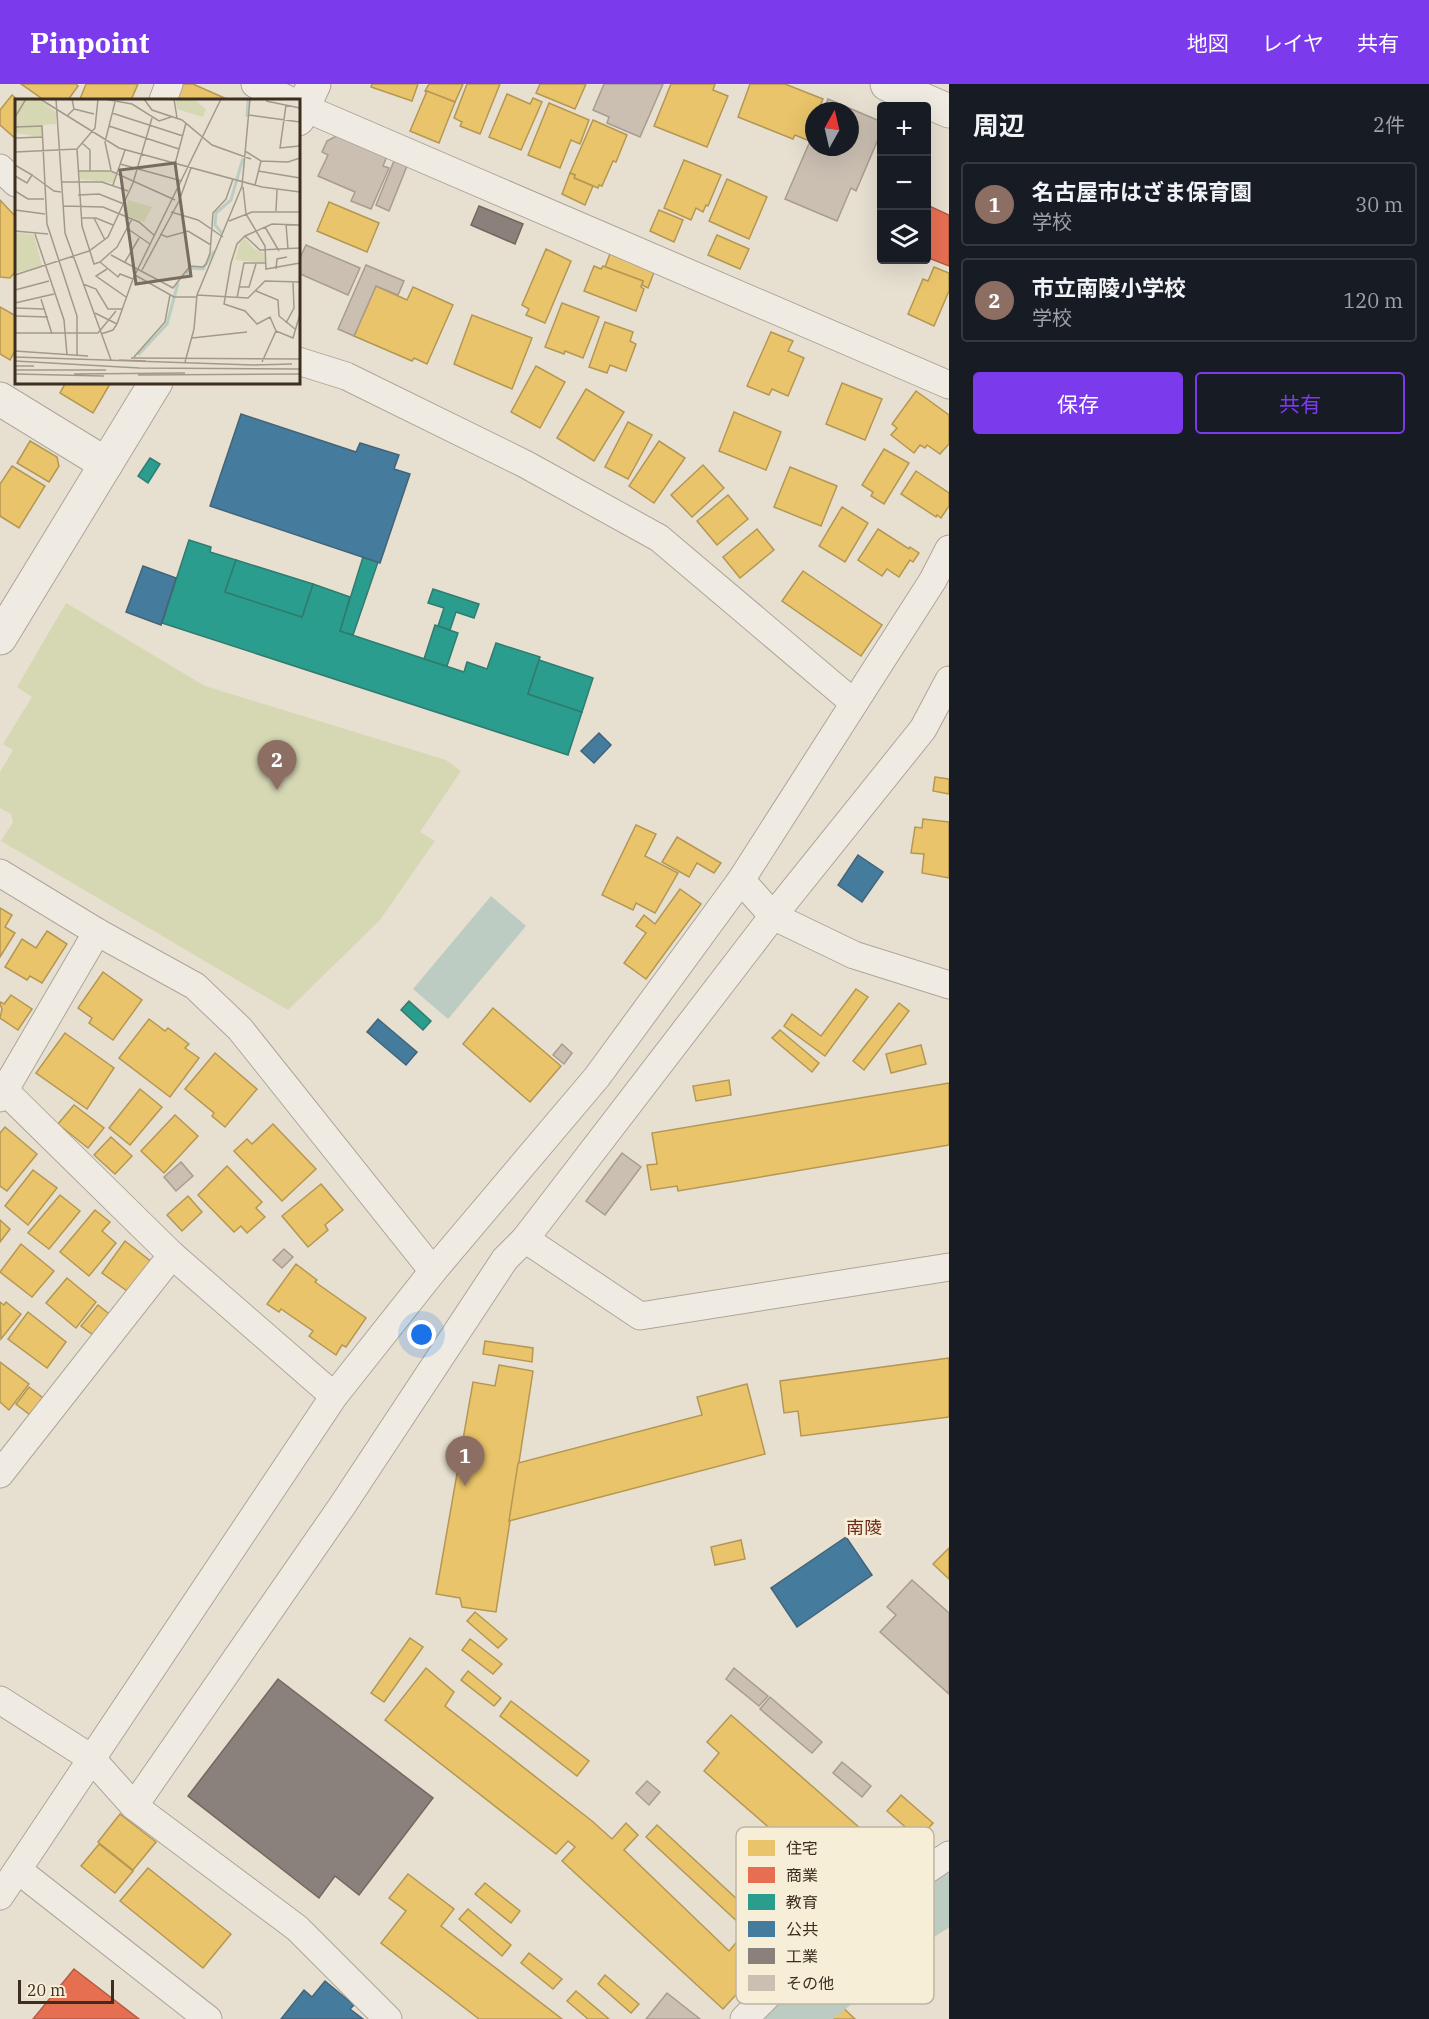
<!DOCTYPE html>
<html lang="ja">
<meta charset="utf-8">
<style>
body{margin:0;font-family:"IBM Plex Serif","Noto Sans JP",serif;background:#20242c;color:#f1f3f6}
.controls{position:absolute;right:18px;top:18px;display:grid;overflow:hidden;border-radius:6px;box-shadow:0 6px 24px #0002}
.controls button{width:54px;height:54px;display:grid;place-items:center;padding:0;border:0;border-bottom:2px solid #363941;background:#171b24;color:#f1f3f6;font:30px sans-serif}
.compass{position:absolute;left:805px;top:18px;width:54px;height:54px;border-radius:50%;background:#171b24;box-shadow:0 6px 24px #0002;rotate:8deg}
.scale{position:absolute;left:18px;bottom:15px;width:96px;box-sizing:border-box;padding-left:6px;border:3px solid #3d2e20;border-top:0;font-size:16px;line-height:21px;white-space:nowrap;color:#3d2e20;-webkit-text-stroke:4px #f7eed8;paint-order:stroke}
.you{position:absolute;left:422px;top:1251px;width:21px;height:21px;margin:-15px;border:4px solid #fff;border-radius:50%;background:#1a73e8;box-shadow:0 0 0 9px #1a73e833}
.badge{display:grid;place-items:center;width:39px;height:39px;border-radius:50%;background:#7c3aed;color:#fff;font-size:20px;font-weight:700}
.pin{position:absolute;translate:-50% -50px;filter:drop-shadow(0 2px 3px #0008)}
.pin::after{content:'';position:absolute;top:32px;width:21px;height:18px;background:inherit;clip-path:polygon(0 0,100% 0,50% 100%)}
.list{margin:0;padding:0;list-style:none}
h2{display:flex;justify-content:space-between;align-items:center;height:78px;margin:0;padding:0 24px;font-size:26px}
h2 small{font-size:20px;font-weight:400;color:#9ea1a6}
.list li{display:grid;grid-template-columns:39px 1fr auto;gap:18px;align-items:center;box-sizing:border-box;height:84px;margin:0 12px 12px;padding:0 12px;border:2px solid #363941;border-radius:6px}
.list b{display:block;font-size:22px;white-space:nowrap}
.list p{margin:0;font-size:20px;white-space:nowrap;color:#9ea1a6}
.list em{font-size:20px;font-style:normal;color:#9ea1a6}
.actions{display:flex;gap:12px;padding:18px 24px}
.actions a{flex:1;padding:14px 0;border:2px solid #7c3aed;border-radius:6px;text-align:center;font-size:21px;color:#7c3aed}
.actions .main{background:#7c3aed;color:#fff}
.icon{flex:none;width:33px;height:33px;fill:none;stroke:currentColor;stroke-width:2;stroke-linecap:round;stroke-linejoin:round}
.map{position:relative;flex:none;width:949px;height:1935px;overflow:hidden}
header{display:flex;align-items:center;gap:36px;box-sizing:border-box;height:84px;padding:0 30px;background:#7c3aed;color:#fff}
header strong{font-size:28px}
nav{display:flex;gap:33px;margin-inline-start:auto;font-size:21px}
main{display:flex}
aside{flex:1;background:#171b24}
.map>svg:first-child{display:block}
.green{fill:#d6d7b3}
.water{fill:#bcccc2}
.homes{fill:#e9c46a;stroke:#b59754;stroke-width:1.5}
.shops{fill:#e76f51;stroke:#b45c42;stroke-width:1.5}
.schools{fill:#2a9d8f;stroke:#307c6e;stroke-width:1.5}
.public{fill:#457b9d;stroke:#436478;stroke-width:1.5}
.industry{fill:#8a817c;stroke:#736860;stroke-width:1.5}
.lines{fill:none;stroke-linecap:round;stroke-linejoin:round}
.river{stroke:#bcccc2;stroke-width:58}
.building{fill:#cbbfb2;stroke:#a89c90;stroke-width:1.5}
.minor-casing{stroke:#ada599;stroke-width:29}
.tertiary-casing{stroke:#ada599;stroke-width:35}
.minor{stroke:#efebe3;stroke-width:27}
.tertiary{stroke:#efebe3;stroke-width:33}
.labels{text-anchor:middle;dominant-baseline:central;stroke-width:6;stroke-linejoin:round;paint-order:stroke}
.quarter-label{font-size:18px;fill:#6b2e1e;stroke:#f7eed8}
.inset-river{fill:none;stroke:#bcccc2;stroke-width:3}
.inset-road{fill:none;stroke:#a3998a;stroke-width:1.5}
.view{fill:#786c5e;fill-opacity:0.15;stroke:#786c5e;stroke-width:3}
.inset-edge{fill:none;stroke:#3d2e20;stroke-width:3}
.key{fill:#f7eed8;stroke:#bfb4a1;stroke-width:1.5}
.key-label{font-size:16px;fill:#3d2e20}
</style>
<header>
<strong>Pinpoint</strong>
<nav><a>地図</a><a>レイヤ</a><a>共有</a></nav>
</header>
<main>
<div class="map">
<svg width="949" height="1935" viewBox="0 0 949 1935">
<rect width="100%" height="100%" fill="#e7e0d1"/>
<path class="green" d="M66,519L205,602L446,676L461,687L420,748L435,757L380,836L288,926L1,757L13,738L11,730L0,724V688L13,666L3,660L32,613L17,603Z"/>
<path class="water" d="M491,812L526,842L448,935L413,905Z"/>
<g class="homes">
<path d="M21,0H76L78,2L68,16H44Z"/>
<path d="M86,0H138L131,16H83L80,15Z"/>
<path d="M182,0H193L229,16H174Z"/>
<path d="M372,0H371H418L412,17L371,3Z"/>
<path d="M429,0H428H463L455,18L425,7Z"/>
<path d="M467,0H500L480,50L460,42L462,38L454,34Z"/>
<path d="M540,0H586L575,25L536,9Z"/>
<path d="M671,0H715L713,6L728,12L707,63L654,42Z"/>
<path d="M750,0H785L823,15L818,27H814V37L807,56L795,51L793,55L738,33Z"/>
<path d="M427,7L455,18L439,59L410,47Z"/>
<path d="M507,10L530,20L533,14L542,18L521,66L489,53Z"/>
<path d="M12,11L18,16H16V55L0,41V26Z"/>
<path d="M549,19L589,36L580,60L571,56L560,84L528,71Z"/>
<path d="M593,36L627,51L616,78L613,77L602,102L599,101L598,104L574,94L575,91L570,89Z"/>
<path d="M684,76L721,91L708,122L706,121L703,128L696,124L691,136L664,124Z"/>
<path d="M570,89L575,91L574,94L593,102L585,121L562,110Z"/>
<path d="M727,95L767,113L749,155L709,137Z"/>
<path d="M0,116L16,133V187L10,194L0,193Z"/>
<path d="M329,118L379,139L367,168L317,147Z"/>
<path d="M659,126L683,136L674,158L650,147Z"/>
<path d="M717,151L749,165L740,185L708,171Z"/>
<path d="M546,165L571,177L545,239L526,231L529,225L522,221Z"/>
<path d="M611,167L656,183L648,204L642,201L643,197L605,183Z"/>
<path d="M594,182L601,185L603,182L643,197L641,203L644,205L636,227L584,207Z"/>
<path d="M934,183L949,189V207L934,242L908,230L923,195L928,197Z"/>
<path d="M376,202L407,216L413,203L453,221L427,280L414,274L412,277L354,252Z"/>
<path d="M562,219L599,233L583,274L565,267L564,270L545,263Z"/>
<path d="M0,223L16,232V265L10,276L0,270Z"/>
<path d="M472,231L532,254L512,305L454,280Z"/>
<path d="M605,238L633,248L630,257L636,260L626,287L610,281L607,289L589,283Z"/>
<path d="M771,248L793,257L788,267L804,274L788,312L772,305L769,311L747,302Z"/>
<path d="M536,282L565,298L540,344L511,328Z"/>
<path d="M66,298H106L110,300L93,329L60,309Z"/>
<path d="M842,299L882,315L865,356L826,340Z"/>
<path d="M586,305L624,328L594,377L557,354Z"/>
<path d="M916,307L949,331V360L940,370L927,361L925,364L920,361L914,369L891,351L897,344L892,340Z"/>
<path d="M734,328L781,348L766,386L719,367Z"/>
<path d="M628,338L652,351L628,395L605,383Z"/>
<path d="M30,357L57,373L59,382L49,398L17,379Z"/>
<path d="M659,357L685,374L654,419L629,402Z"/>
<path d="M884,365L909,379L884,420L871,412L873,408L862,401Z"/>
<path d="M703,381L724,404L692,433L671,411Z"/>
<path d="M12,382L45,402L19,444L0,432V400Z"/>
<path d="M790,383L837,402L821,442L774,423Z"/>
<path d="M916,387L949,409V422L941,434L937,431L936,433L901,410Z"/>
<path d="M728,411L748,435L717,461L697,437Z"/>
<path d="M842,423L868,439L845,478L819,462Z"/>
<path d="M757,445L774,466L740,494L723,473Z"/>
<path d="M878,445L909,465L910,463L919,469L913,478L910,476L899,493L887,485L882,492L858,476Z"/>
<path d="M803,487L882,541L861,572L782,517Z"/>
<path d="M935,693L949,695V710L933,707Z"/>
<path d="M923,735L949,738V794L922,789L924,770L911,769L915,743L922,744Z"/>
<path d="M636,741L656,750L645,772L678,789L655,829L636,819L633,826L602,811Z"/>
<path d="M677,753L721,779L714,789L697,779L689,793L662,778Z"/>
<path d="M680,805L701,820L646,895L624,879L646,849L636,842L644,831L655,840Z"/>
<path d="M0,824L12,831L5,843L15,849L0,873Z"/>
<path d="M47,847L67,860L42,899L30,892L27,896L5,883L22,855L36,864Z"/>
<path d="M103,888L142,916L113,956L89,939L92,934L78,924Z"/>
<path d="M856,905L868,913L825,972L784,942L792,930L821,952Z"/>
<path d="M11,911L32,925L18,946L0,934L2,925L0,920L1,918L4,920Z"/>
<path d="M899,919L909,927L864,986L853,977Z"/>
<path d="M493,924L561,982L530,1018L463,960Z"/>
<path d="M149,935L165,947L168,944L189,960L185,964L199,974L170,1013L119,974Z"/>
<path d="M780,946L819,979L812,988L772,954Z"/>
<path d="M65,949L114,984L87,1025L36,989Z"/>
<path d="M921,961L926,980L891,989L886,970Z"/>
<path d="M215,969L257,1005L225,1043L212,1032L214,1029L185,1005Z"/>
<path d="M729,996L731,1011L696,1017L693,1002Z"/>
<path d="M949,999V1061L678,1107L677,1102L651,1106L647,1081L657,1080L652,1049Z"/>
<path d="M140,1005L162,1023L130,1061L109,1044Z"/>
<path d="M74,1021L104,1044L88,1064L58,1040Z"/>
<path d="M175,1031L198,1052L164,1089L141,1067Z"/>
<path d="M273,1040L316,1085L282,1117L234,1067L247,1055L252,1060Z"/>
<path d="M5,1043L37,1070L7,1107L0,1102V1049Z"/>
<path d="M111,1053L132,1072L115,1090L94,1071Z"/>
<path d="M227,1082L262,1118L256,1124L265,1133L247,1149L241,1142L234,1148L198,1111Z"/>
<path d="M33,1086L57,1104L28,1141L5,1122Z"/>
<path d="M321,1100L343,1126L325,1141L328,1146L308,1163L282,1132Z"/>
<path d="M60,1111L80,1127L49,1165L28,1149Z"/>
<path d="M188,1112L202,1128L182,1147L167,1131Z"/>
<path d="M95,1126L110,1138L102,1147L116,1159L89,1192L60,1168Z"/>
<path d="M0,1136L10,1145L0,1158Z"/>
<path d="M125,1157L153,1179L130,1209L102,1189Z"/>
<path d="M21,1160L54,1187L32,1213L0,1188Z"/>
<path d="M296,1180L317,1196L315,1198L366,1234L346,1263L342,1261L336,1271L309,1252L313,1247L281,1225L279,1228L267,1220Z"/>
<path d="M67,1194L96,1218L76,1244L46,1219Z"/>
<path d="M0,1218L4,1221L6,1218L21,1230L1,1255Z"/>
<path d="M98,1221L113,1233L97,1254L81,1242Z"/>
<path d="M28,1228L66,1258L47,1284L8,1255Z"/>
<path d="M485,1257L533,1264L532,1278L483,1270Z"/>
<path d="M949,1274V1333L801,1352L798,1327L784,1329L780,1297Z"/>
<path d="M0,1278L29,1300L9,1326L0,1318Z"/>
<path d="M499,1281L533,1287L496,1528L462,1523L460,1514L436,1510L473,1298L495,1302Z"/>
<path d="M747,1300L765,1370L509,1437L518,1379L702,1331L697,1313Z"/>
<path d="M29,1303L47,1317L34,1334L16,1320Z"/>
<path d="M741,1456L745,1475L715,1481L711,1463Z"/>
<path d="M949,1464V1495L933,1480Z"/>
<path d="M475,1528L507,1555L498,1564L467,1537Z"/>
<path d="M410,1554L423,1563L384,1618L371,1609Z"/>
<path d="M470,1555L502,1580L493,1590L462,1566Z"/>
<path d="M426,1584L454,1608L445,1622L592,1737L612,1755L626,1739L638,1751L624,1766L729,1867L740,1854L765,1879L723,1925L562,1777L575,1763L568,1757L556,1770L385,1636Z"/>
<path d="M468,1587L501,1614L494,1622L461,1596Z"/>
<path d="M511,1617L589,1677L577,1692L500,1632Z"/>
<path d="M731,1631L885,1766L863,1792L844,1775L827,1794L704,1687L719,1669L707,1658Z"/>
<path d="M901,1711L933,1739L919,1755L887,1727Z"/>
<path d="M120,1730L156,1758L133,1786L98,1758Z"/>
<path d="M657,1741L752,1829L741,1841L646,1753Z"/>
<path d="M99,1760L133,1787L115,1809L81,1782Z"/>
<path d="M148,1784L231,1850L203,1884L120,1817Z"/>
<path d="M408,1790L454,1825L441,1842L562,1935H479L381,1859L406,1827L389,1814Z"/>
<path d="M485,1799L520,1827L511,1839L475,1810Z"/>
<path d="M468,1825L511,1861L502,1872L459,1835Z"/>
<path d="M529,1869L562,1895L553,1905L521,1879Z"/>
<path d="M605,1891L639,1920L631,1929L598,1900Z"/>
<path d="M576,1907L609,1935H588L567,1917Z"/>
<path d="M838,1919L855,1935H823Z"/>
</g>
<g class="shops">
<path d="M927,121L949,131V182L926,173Z"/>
<path d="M74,1885L139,1935H33Z"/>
</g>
<g class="schools">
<path d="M150,374L160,380L148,399L138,392Z"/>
<path d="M189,456L211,463L210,468L236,476L225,508L302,533L313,500L350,513L340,547L464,588L467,578L487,585L496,559L540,573L528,610L582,628L568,671L162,539Z"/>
<path d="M363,473L378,478L353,551L340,547Z"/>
<path d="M236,476L313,500L302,533L225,508Z"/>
<path d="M433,505L479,520L474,534L456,528L450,546L438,542L444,524L428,519Z"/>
<path d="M435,541L458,549L447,582L424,575Z"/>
<path d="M539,576L593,594L582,628L528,610Z"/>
<path d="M409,917L431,937L423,946L401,926Z"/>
</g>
<g class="public">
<path d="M241,330L356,368L360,359L399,371L394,385L410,390L380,479L210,422Z"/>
<path d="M143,482L176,494L161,541L126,528Z"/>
<path d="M599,649L611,661L594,679L581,667Z"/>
<path d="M858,771L883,788L862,818L838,801Z"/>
<path d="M378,935L417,968L406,981L367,948Z"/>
<path d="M846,1453L872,1491L797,1543L771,1504Z"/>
<path d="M325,1897L354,1921L350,1925L363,1935H281L304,1906L312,1913Z"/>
</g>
<g class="industry">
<path d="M479,122L523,140L515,160L471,141Z"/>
<path d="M278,1595L433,1714L359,1811L335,1792L319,1814L188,1712Z"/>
</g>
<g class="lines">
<path class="river" d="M790,1935L814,1913L922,1826L949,1810"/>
</g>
<g class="building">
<path d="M604,0H663L640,53L607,39L609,33L593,26Z"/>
<path d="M828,15L882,38V46L856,107L851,104L837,137L785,115L814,48V63H850V27H823Z"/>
<path d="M338,51L387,72L383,82L389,84L371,125L351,117L355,108L318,92L328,71L322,68L327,57Z"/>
<path d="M394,77L407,82L389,127L376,121Z"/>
<path d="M306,161L360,184L348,211L298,189V178Z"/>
<path d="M366,181L404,197L398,211L376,202L354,252L338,245Z"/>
<path d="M562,960L572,969L564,980L553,971Z"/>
<path d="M622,1069L641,1083L605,1131L586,1117Z"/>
<path d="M181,1078L193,1092L176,1107L164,1093Z"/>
<path d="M284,1165L293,1173L282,1184L273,1176Z"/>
<path d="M912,1496L949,1529V1610L880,1548L896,1531L887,1523Z"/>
<path d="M734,1584L768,1612L759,1622L726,1595Z"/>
<path d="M770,1613L822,1658L812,1669L760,1625Z"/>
<path d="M842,1678L871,1702L862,1713L833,1689Z"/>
<path d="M647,1697L660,1708L649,1721L636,1709Z"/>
<path d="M667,1909L700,1935H646Z"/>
</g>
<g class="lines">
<defs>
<g id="minor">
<path d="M255,0L289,16"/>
<path d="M163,16L169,0"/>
<path d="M298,21L949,301"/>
<path d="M0,84L16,99"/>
<path d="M298,277L346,292L525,380L659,454L854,619"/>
<path d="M0,789L97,848L195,902L240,945L433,1187"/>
<path d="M741,796L773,832L854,871L949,901"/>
<path d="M5,1007L172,1171L334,1312"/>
<path d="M0,1014L97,848"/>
<path d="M525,1155L640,1232L949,1183"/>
<path d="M0,1390L172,1171"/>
<path d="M0,1616L91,1674L134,1722L297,1844L388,1935"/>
<path d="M134,1722L342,1422L505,1175L525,1155L773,832L923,645L949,596"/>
<path d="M18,1786L208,1935"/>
<path d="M0,1812L334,1312L433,1187L597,993L741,796L933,496L949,465"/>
<path d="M744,1935L803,1876L858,1832L949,1771"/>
</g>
<g id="tertiary">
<path d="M887,0L949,27"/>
<path d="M298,35L314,0"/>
<path d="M0,315L106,380"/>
<path d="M0,554L156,298"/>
</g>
</defs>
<use href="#minor" class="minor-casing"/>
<use href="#tertiary" class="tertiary-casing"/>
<use href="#minor" class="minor"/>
<use href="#tertiary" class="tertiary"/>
</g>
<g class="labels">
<g class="quarter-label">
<text x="864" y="1443">南陵</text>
</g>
</g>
<g transform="translate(15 15)">
<rect width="285" height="285" fill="#e7e0d1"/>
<path d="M0,0H23L41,13V25L27,26V38L0,34ZM161,0H179L191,10L188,18L162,10ZM90,72L101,74L98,84L65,80L64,73ZM113,101L137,108L129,123L111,116ZM0,133L19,136L27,167L0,174ZM230,139L238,149L249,154L251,164L220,161L225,144Z" fill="#d6d7b3"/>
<path class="inset-river" d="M232,18L233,0M207,134L200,126L201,114L216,101L228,59M171,174L177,169L188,170L199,152M123,256L152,225L163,184"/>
<path class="inset-road" d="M25,0L104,49L247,88L285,93M41,0L50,134L96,261M83,0L80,29L62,50L67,127L79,165L85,163L103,178L105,175L118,180M89,0L117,5L144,22L156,18M129,0L137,11L167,21L197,46L236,60M159,0L162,19M251,2L285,9M271,6L265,49L284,47L285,41M59,10L79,15M97,14L168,37M234,16L285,23M52,17L59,10L57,0M0,18L11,0M94,27L164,50M0,28L27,27L32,125L62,217V256M0,39L27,38M67,44L75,51V72M230,52L246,62L273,63L285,59M0,53L62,50M105,65L167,82M160,65L171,24M0,66L17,76L12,84L0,77M96,71L90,43L100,3M63,72H96L160,101M243,72L285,79M17,76L39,92L46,93M47,83H87L113,92M98,86L110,51M240,86L246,62M228,88L231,115M0,92L13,100H29M63,96L84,95L109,105M48,107L88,108L124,123L140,137M0,111L30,115M261,112L262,91M156,113L183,121L208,138M231,115L250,147L251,170L285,164M66,119H81L98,126M79,119L90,141M214,122L237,113H285M271,125L273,150M250,128L264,152M113,130L135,145M0,132L33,135M20,135L49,221L52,256M145,135L152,138L173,132L196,146M230,137L245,151L285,149M96,156L158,189L175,167L188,168L191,165L195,154L198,114L211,100L218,80M85,163L102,148L117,120M110,163L124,139M92,170L81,177L111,198M261,170L262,160L272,158M127,171L164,102L176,69M0,176L74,152L93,138L118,84L137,19M120,176L159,198H181M68,185L81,190L93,210H107M224,188H234L241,165M0,191L34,182M241,192L263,201L264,217L280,230M182,196L233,199L250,182L285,183M222,199L229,164H251M26,200L37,235M0,204L39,195M0,209L29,210M80,214L102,225M0,217L33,218M271,224L279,209L278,183M261,232L255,218L242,225L230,212L209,205L216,164L222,145L230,137L257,125L285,126M0,234H83L101,212M86,235L98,231L102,225L118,180L206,0M177,239L232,233M0,252L73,257M0,258L238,266M119,258L150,223L155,196M116,259L285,260M104,261L131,262M0,262L124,269L285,270M170,263L179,230L182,196L227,87L235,0M247,263L261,232L278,239L285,215M236,266L277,265M0,267H19M0,271H91M0,275L89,277M59,275L170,274M123,276L285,275"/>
<path class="view" d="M160,64L176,177L121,185L105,71Z"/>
<rect width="285" height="285" class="inset-edge"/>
</g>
<rect x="736" y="1743" width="198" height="177" rx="9" class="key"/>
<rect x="748" y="1756" width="27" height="16" fill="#e9c46a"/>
<rect x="748" y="1783" width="27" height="16" fill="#e76f51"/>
<rect x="748" y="1810" width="27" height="16" fill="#2a9d8f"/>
<rect x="748" y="1837" width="27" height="16" fill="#457b9d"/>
<rect x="748" y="1864" width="27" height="16" fill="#8a817c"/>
<rect x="748" y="1891" width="27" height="16" fill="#cbbfb2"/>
<g class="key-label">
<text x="786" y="1770">住宅</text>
<text x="786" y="1797">商業</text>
<text x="786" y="1824">教育</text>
<text x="786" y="1851">公共</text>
<text x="786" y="1878">工業</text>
<text x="786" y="1905">その他</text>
</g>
</svg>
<div class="controls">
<button>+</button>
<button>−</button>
<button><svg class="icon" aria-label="layers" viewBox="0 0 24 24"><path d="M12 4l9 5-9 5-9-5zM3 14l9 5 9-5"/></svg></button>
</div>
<svg class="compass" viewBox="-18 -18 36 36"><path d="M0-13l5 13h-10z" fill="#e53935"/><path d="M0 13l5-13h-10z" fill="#9ea1a6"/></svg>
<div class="scale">20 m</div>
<div class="you"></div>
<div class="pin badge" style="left:465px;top:1402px;background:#8d6e63">1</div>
<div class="pin badge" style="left:277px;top:706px;background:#8d6e63">2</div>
</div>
<aside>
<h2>周辺<small>2件</small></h2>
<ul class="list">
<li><span class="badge" style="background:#8d6e63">1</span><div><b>名古屋市はざま保育園</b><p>学校</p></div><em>30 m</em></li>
<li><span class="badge" style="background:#8d6e63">2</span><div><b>市立南陵小学校</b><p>学校</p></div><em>120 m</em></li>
</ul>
<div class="actions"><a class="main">保存</a><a>共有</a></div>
</aside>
</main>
